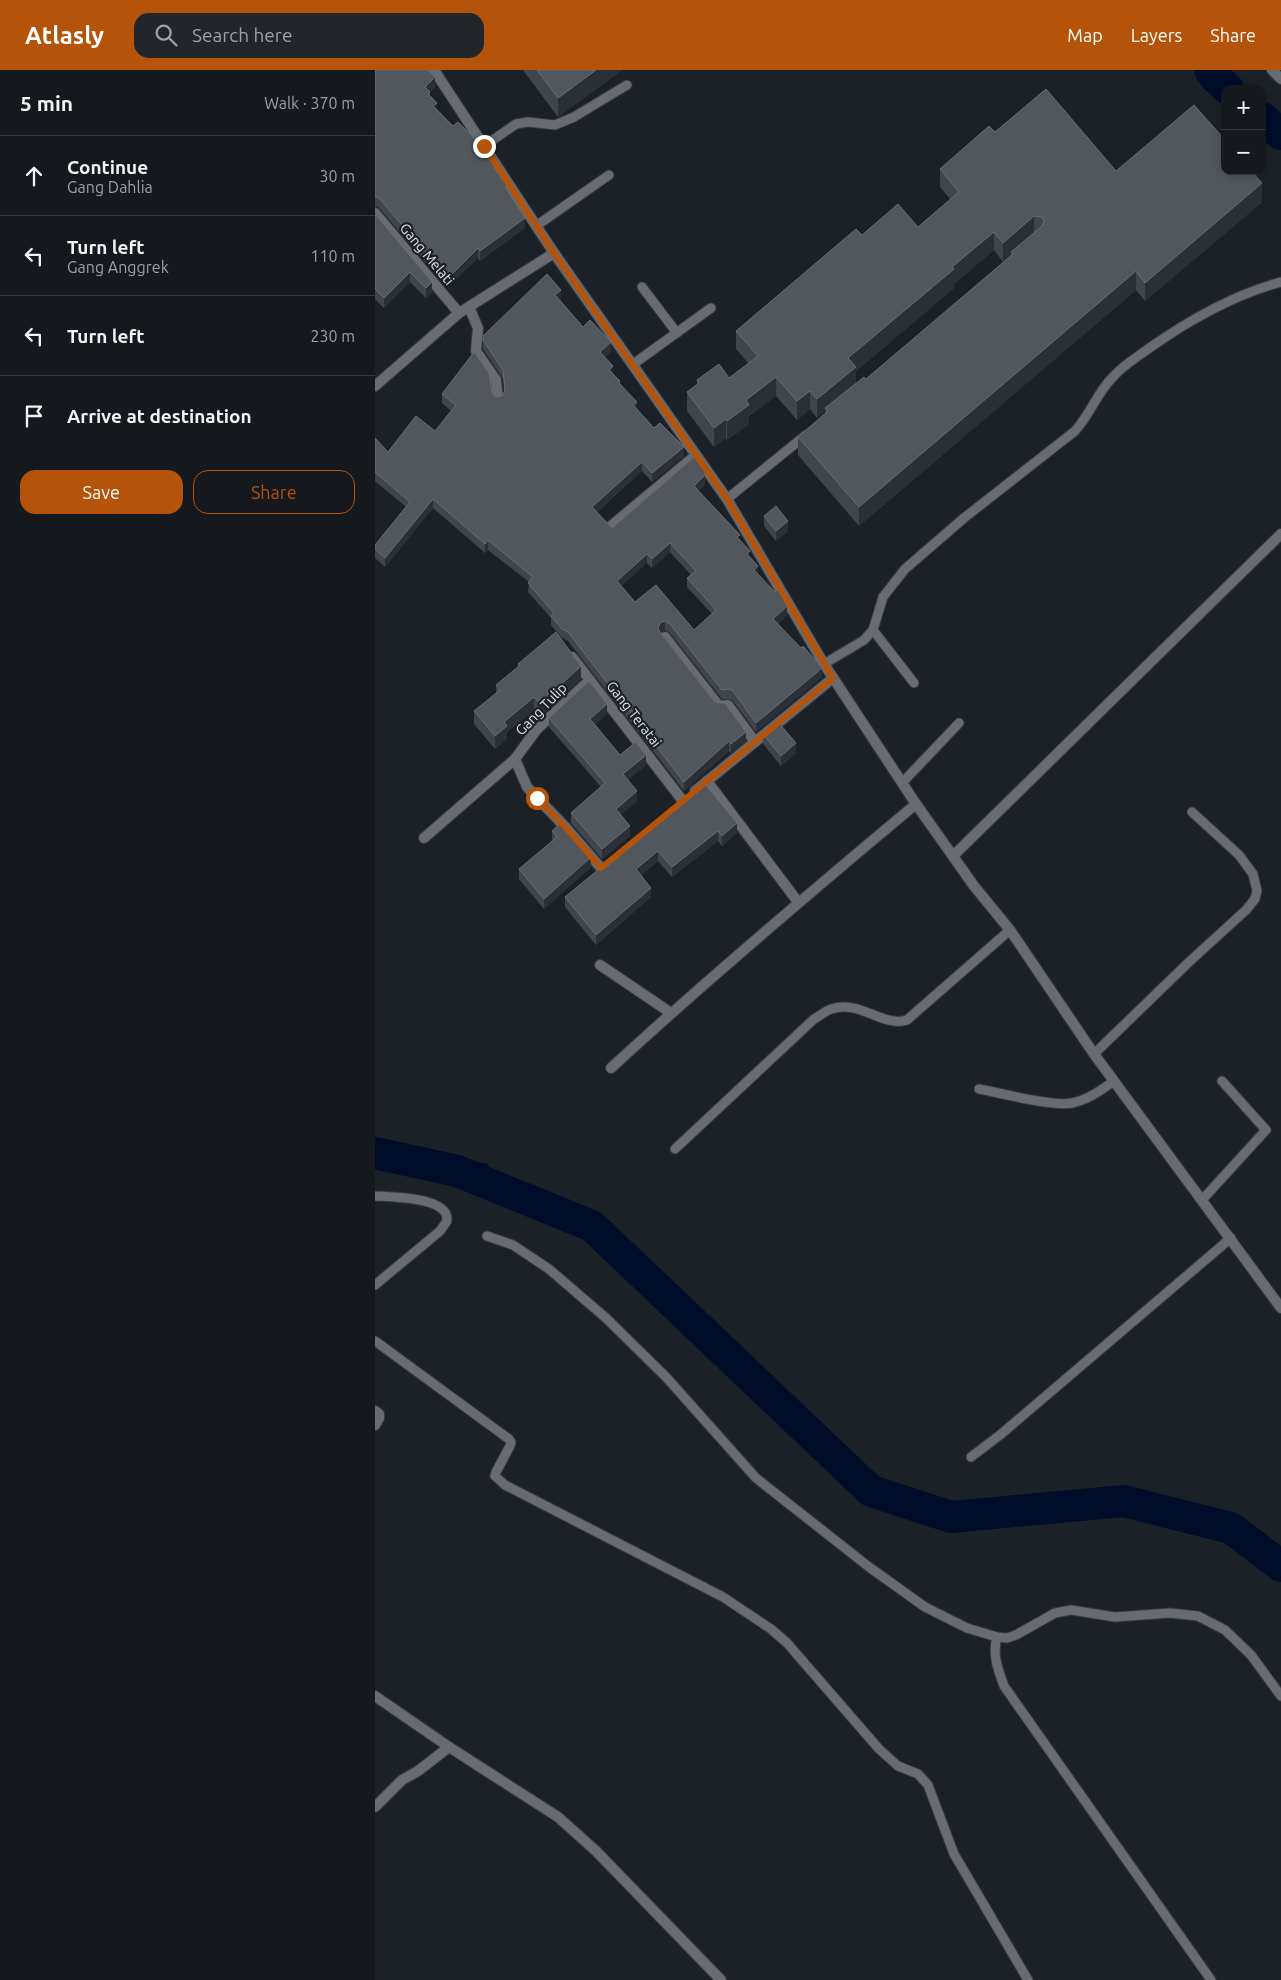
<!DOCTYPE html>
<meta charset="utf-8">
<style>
body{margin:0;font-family:Ubuntu,sans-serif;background:#22262a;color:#f1f3f6}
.controls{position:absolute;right:15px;top:15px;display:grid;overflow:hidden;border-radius:10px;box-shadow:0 2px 12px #0003}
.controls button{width:45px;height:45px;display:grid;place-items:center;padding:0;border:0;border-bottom:1px solid #34383b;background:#15191d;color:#f1f3f6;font:25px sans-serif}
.stop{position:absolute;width:15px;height:15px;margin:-11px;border:4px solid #b45309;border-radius:50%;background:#fff}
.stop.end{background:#b45309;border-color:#fff;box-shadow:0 1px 5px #0008}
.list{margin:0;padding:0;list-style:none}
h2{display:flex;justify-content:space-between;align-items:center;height:65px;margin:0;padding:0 20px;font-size:21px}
h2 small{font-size:16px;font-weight:400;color:#9da0a4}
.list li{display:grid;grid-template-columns:32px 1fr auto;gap:15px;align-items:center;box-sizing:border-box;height:80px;padding:0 20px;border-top:1px solid #34383b}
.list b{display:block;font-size:19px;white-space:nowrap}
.list p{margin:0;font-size:16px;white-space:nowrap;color:#9da0a4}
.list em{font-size:16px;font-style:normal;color:#9da0a4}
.actions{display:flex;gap:10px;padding:15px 20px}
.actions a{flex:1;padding:11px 0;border:1px solid #b45309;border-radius:15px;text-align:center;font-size:18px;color:#b45309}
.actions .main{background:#b45309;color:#fff}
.icon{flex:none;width:28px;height:28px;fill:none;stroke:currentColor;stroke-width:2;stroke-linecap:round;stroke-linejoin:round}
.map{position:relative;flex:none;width:906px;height:1910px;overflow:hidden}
header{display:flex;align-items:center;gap:30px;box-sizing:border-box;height:70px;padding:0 25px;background:#b45309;color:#fff}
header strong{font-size:24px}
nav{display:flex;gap:28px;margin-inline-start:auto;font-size:18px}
.search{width:350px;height:45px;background:#22262a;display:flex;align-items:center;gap:12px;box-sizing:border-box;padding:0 18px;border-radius:15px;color:#9da0a4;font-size:19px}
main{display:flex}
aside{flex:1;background:#15191d}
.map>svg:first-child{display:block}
.water{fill:#000d29}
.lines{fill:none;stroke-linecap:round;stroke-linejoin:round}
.river{stroke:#000d29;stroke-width:32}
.lane-casing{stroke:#383c42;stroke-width:11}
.street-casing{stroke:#383c42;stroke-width:12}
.lane{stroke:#686b6f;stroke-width:9}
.street{stroke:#686b6f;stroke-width:10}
.wall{fill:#41464d;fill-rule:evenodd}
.shaded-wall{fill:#2b3037}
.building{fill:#52575e;stroke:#696d74;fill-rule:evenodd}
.route{stroke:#b45309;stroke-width:6}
.labels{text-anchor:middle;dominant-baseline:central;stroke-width:4.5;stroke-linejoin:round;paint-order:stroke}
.street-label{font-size:14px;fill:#e2e5ea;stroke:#1c2127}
</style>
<header>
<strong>Atlasly</strong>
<div class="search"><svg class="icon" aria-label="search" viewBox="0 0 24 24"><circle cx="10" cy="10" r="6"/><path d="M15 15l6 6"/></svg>Search here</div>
<nav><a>Map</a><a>Layers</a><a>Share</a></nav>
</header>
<main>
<aside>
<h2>5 min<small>Walk · 370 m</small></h2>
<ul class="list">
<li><svg class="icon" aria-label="ahead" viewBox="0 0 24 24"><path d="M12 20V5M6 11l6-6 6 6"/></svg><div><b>Continue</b><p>Gang Dahlia</p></div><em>30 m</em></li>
<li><svg class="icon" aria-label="left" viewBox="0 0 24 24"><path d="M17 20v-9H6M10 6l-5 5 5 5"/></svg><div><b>Turn left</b><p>Gang Anggrek</p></div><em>110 m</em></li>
<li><svg class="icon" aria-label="left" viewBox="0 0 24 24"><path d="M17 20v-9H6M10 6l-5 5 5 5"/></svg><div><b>Turn left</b></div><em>230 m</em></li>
<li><svg class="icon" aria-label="arrive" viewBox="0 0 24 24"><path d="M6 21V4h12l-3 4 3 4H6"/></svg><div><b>Arrive at destination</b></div></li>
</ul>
<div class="actions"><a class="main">Save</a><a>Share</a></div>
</aside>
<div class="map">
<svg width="906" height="1910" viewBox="0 0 906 1910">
<rect width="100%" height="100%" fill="#1c2127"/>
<path class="water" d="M0,1073L114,1094L98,1112L63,1108L0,1095Z"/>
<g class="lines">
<g class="river">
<path d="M835,0L840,7L853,19"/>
<path d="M887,48L906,64"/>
<path d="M0,1083L82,1101L217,1156L496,1421L576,1447L749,1431L856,1458L906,1496"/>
</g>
<defs>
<g id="lane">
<path d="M109,76L141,54L153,52L180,55L199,47L252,15"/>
<path d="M161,156L234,105"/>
<path d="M267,217L302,263"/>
<path d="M257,295L336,238"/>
<path d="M352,429L431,365"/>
<path d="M498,560L539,613"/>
<path d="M449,594L489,570L498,560L508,527L530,499L589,448L700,361C715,345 722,323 737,308C747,296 761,288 773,279C814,250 858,225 906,212"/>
<path d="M527,713L584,653"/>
<path d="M719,984L814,892L871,840L880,829L882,821L878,804L864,785L817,742"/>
<path d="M604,1019C626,1023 678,1037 697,1033C713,1030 726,1020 739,1011"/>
<path d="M300,1079L439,949C445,946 450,941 456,939C485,929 508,958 532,950L635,860"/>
<path d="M0,1126C16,1127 63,1127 71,1144C72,1146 72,1149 72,1151L65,1161L0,1215"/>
<path d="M827,1130L891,1060L847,1011"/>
<path d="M112,1166L138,1175L174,1199L231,1248L291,1307L381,1408L494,1497L550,1537L592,1558L622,1567L632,1568L641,1565L680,1543L696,1540L740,1547L795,1543L823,1546L850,1560L876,1585L906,1626"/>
<path d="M0,1271L134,1369L136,1372L135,1376L121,1402L120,1406L130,1415L348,1527L396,1559L412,1573L504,1679L523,1696L543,1704L553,1715L579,1784L653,1910"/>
<path d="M596,1387L625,1365L856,1168"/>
<path d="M622,1567C617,1584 623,1600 629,1616L836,1910"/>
</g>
<g id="street">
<path d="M59,0L179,183L352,429L449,594L541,734L599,816L635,860L719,984L906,1238"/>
<path d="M897,0L906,9"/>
<path d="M0,143L84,243"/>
<path d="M94,237L103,258L101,281L121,310L123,330"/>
<path d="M0,316L84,243L179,183"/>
<path d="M236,456L321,385"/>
<path d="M290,567L344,636L353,635L380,672"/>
<path d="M197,587L308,731"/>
<path d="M140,689L152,717L193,760L226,798"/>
<path d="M332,711L423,832"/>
<path d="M320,721L458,608"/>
<path d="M49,768L140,689L162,659L215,610"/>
<path d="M578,786L906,464"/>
<path d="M225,895L296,943"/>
<path d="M236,998C335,907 438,820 541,734"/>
<path d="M0,1341L4,1344V1348L0,1355"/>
<path d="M0,1626L74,1677L183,1747L221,1781L346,1910"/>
<path d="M0,1737L27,1710L43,1701L74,1677"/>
</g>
</defs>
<use href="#lane" class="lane-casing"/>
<use href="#street" class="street-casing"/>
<use href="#lane" class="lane"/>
<use href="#street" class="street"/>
</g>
<g class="wall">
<path d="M0,0L60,17L55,22V26L62,39L78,56L107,82L119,99L132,120L150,158L105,191L103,188L75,215L69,210L67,212L5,139L2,136L0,137Z"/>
<path d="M148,0H247L183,47Z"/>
<path d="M620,62L741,101L887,132L770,231L761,220L484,456L423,385V367L450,344V341L442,348L435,339L422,350L401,326L374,346V354L352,370L351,368L339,377L312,341V322L322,315V310L354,308L374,294L361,279V261L487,165L543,157L575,129L565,117V99ZM619,180L628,192L636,185V186L491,309L481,313V301L579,218V214Z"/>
<path d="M0,144L57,222L51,228L35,212L9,238L0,229Z"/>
<path d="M186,229L185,230L208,257L236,281L230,287L238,303L262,339L279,358L309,386L277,412L267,401L222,442L237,458L330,414L323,421L365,470L375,487L383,504L412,545L403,554L447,607L381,662L358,631L355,629H347L295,563L290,560L285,562V563L371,671L356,683L354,681L309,721L193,571L187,568L176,555V548L153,522L154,512L113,480L110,483L58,438L10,497L0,488V475L31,437L0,411V368L13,382L60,361L76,341L67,333V324H117L121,327L127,326L129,322L128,309L108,279V270ZM295,482L316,505L312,508V517L337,544L319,560L260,532L246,516L272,493L277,498Z"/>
<path d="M389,446L413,461L401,471L389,456Z"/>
<path d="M143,594L206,609L165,647L159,640L132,662V669L120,679L99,654V641L121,623V615L143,597Z"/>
<path d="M232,644L220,654L245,685L271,695L253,710L262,731L245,745L255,766L227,789L196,753V743L226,717L174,657V648Z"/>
<path d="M388,664L421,683L406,696L388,674Z"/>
<path d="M329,713L362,763L347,776L343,771L297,807L283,791L266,805L276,827L221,875L190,837V827Z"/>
<path d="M177,761L216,797L169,839L144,809V799L177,771Z"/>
</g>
<g class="shaded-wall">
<path d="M221,0H247L183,47V28Z"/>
<path d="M60,7V17L50,27V17Z"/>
<path d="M62,33V42L58,36Z"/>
<path d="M887,113V132L770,231V213Z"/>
<path d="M659,146V165L636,182V185L628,192V173Z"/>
<path d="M150,148V158L105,191V181Z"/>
<path d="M619,162V180L579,214V218L481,301V316L450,338V341L442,348V329L473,288L577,197Z"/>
<path d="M103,178V188L75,215V206Z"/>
<path d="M69,200V210L67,212V202Z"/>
<path d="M761,201V220L484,456V437Z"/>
<path d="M35,202V212L9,238V228Z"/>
<path d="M57,212V222L51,228V218Z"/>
<path d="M186,220V229L180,235V225Z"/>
<path d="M236,272V281L225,292V282Z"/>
<path d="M238,296V305L234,300Z"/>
<path d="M401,307V326L374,346V354L352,370V351L371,330Z"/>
<path d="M435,321V339L422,350V331Z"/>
<path d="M262,332V341L258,335Z"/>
<path d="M351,349V368L339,377V358Z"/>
<path d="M309,377V386L277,412V403Z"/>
<path d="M267,392V401L217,446V437Z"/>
<path d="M330,405V414L319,426V416Z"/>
<path d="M58,429V438L10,497V488Z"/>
<path d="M413,451V461L401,471V461Z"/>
<path d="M113,470V480L110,483V474Z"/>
<path d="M295,473V482L277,498V489Z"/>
<path d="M272,484V493L242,520V511Z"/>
<path d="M383,496V505L379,500Z"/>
<path d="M412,536V545L398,558V549Z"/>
<path d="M290,551V560L285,562L283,567V558L285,553Z"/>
<path d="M206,596V609L165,647V634Z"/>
<path d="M447,598V607L381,662V653Z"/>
<path d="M159,627V640L132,662V669L120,679V666L129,652Z"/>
<path d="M232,634V644L215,658V649Z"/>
<path d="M371,662V671L356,683V674Z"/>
<path d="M354,671V681L309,721V712Z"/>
<path d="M421,673V683L406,696V686Z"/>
<path d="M271,685V695L248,714V704Z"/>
<path d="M262,721V731L241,749V739Z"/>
<path d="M362,753V763L347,776V766Z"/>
<path d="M255,756V766L227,789V779Z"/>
<path d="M343,761V771L297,807V797Z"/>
<path d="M283,781V791L261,809V799Z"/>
<path d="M216,787V797L169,839V829Z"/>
<path d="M276,818V827L221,875V865Z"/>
</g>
<g class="building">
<path d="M0,0H53L60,7L50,17L55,22L53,24L62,33L58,36L78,56L83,52L106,75L107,77L105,79L119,95V98L132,116L130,117L150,148L105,181L103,178L75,206L69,200L67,202L5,129L2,127H0Z"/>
<path d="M162,0H221L183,28Z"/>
<path d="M671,19L741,101L819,35L850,70V101H876L887,113L770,213L761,201L484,437L423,367L453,341L450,338L489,307L491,309L638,184L636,182L667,156L669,151L667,147L659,146L628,173L619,162L577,197L579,199L473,288L481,297L442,329L435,321L422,331L401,307L371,330L374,335L352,351L351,349L339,358L312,322L324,313L322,310L344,294L354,308L383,286L361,261L481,159L487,165L523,134L543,157L584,122L565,99L614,56L620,62Z"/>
<path d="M0,144L57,212L51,218L35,202L9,228L0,219Z"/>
<path d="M172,204L186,220L180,225L208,257L215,250L236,272L225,282L238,296L234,300L245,311L244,313L262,332L258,335L279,358L285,353L309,377L277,403L267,392L217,437L237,458L319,387L330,401V405L319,416L365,465L362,467L375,481L372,484L383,496L379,500L400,522L402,520L405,523L412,536L398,549L426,578L428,576L447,598L381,653L358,621L355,619L347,620L295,554L290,551L285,553L283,558L285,562L339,631L342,633H350L371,662L356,674L354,671L309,712L193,562L187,559L176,546L179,543L153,513L158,507L113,470L110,474L58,429L10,488L0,479V475L35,432L0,402V368L13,382L41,346L60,361L81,335L67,324L99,282L114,303L117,324L121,327L127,326L130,320L128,300L108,270V266ZM295,473L321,501L312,508L341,540L319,560L281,515L260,532L242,511L272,484L277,489Z"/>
<path d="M401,436L413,451L401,461L389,446Z"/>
<path d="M181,562L206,596L165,634L159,627L129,652L132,656L120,666L99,641L125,620L121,615L144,596L143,594Z"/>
<path d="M214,611L232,634L215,649L245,685L261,672L271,685L248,704L262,721L241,739L255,756L227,779L196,743L230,713L174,648Z"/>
<path d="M403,652L421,673L406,686L388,664Z"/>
<path d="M329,713L362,753L347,766L343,761L297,797L283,781L261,799L276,818L221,865L190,827Z"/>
<path d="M186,753L216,787L169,829L144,799L182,767L177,761Z"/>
</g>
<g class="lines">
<path class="route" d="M109,76L179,183L352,429L458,608L226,798L193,760L162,728"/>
</g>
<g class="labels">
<g class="street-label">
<text transform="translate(52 184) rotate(50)">Gang Melati</text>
<text transform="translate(166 639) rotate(-46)">Gang Tulip</text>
<text transform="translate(259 644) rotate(52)">Gang Teratai</text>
</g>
</g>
</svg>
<div class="controls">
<button>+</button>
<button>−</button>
</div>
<div class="stop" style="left:162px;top:728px"></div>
<div class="stop end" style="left:109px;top:76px"></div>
</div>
</main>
